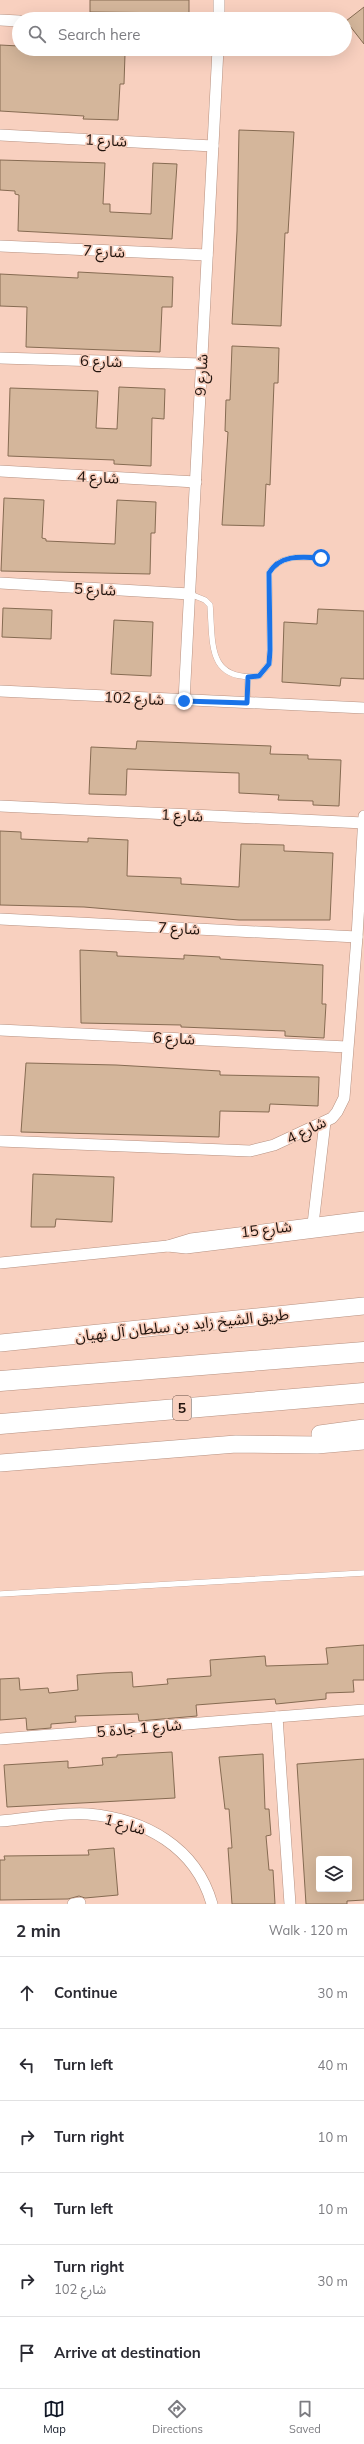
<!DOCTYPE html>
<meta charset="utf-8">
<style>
body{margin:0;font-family:Mulish,"Noto Sans Arabic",sans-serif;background:#f2f2f3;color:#2b2b33}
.controls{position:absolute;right:12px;bottom:12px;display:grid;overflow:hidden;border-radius:4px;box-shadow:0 4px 16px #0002}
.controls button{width:36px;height:36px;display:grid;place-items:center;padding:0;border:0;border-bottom:1px solid #e1e1e2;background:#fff;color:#2b2b33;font:20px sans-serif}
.stop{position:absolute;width:12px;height:12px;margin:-9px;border:3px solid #1a73e8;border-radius:50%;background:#fff}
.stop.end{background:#1a73e8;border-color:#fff;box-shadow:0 1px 4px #0008}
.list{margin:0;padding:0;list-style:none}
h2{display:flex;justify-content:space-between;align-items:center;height:52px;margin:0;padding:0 16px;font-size:17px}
h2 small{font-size:13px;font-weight:400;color:#7c7c81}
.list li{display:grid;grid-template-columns:26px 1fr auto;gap:12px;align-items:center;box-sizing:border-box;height:72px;padding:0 16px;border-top:1px solid #e1e1e2}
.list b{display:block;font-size:15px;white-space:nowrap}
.list p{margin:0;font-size:13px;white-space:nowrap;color:#7c7c81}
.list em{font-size:13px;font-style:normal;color:#7c7c81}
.icon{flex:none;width:22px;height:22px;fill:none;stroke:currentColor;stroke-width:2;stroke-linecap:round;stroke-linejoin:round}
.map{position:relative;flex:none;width:364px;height:1904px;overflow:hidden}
.search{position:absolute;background:#fff;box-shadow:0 4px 16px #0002;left:12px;right:12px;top:12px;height:44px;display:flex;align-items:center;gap:10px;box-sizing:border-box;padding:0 14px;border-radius:22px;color:#7c7c81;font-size:15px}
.sheet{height:484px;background:#fff}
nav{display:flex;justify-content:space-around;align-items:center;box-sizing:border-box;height:56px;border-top:1px solid #e1e1e2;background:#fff;font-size:11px;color:#7c7c81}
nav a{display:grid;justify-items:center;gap:2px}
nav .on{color:#111827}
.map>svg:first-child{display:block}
.building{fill:#d4b69b;stroke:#866b52;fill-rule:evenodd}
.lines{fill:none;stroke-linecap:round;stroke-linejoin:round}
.service-casing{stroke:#b69181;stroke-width:6}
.minor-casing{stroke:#b69181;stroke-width:12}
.primary-casing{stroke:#b69181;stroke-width:18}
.motorway-casing{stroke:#b69181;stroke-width:21}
.service{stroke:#fff;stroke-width:5.5}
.minor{stroke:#fff;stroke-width:11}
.primary{stroke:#fff;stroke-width:17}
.motorway{stroke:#fff;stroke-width:20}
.route{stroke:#1a73e8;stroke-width:5}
.labels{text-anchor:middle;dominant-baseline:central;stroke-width:3.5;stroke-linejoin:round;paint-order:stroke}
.shield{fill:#f8d0bf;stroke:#624c43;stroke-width:1}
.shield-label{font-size:14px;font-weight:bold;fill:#22140e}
.street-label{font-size:15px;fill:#22140e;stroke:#f8d0bf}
</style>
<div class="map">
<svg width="364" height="1904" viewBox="0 0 364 1904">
<rect width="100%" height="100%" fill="#f8d0bf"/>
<g class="building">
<path d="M90,0H189V13L90,12Z"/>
<path d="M364,7V44L346,21Z"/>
<path d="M0,45L19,46V49L29,50L125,54L124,84H120L118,120L83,119L84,116L0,111Z"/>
<path d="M239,130L294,132L288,233H285L281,326L232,324L237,231Z"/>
<path d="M0,160L105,163L103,204H110V212L151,214L153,163L177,164L172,239L18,231L19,195L15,194V191L0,190Z"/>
<path d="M78,272L173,277L172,307H162L160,352L26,347L27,307L0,306V274L78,278Z"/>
<path d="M232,346L279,348L278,383H274L270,485L266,484L264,526L222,525L228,432L225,431L226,400H230Z"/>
<path d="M119,387L165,389L164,419L152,418L151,466L114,464V460L8,456L10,388L98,391L96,428L117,429Z"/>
<path d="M4,498L44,500L42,538L46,539V541L115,544L117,500L156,502L155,533H151L150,574L1,571Z"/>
<path d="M3,608L52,610L51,639L2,637Z"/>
<path d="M318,609L364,611V679L341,678L340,686L282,682L284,622L317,624Z"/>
<path d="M114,620L153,622L151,676L111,674Z"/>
<path d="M137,741L271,746L270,754L308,755V759L341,760L339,806L313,805V801L278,800L279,795L239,793V773L127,769L126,795L89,794L91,747L136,749Z"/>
<path d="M0,831L21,832V839L88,842V838L128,840L127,876L181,878V884L239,887L241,844L284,845V851L333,853L330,920H239L84,907L0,905Z"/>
<path d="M80,950L117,952V956L184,959V955L220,957V959L323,965L322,1004H326L324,1038L285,1036V1031L181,1027V1025L81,1023Z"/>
<path d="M26,1063L116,1065L220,1071V1075L319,1077L318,1106L270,1104L269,1112L220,1111L219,1137L21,1132Z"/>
<path d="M33,1174L114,1177L112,1222L56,1219L55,1227H31Z"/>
<path d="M364,1645V1680H353L354,1692L326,1693V1699L276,1704L275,1699L196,1705L197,1716L139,1721L138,1714L75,1716L76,1722L51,1724V1728L27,1730L26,1718L0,1720V1679L19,1678L20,1690L48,1688L49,1693L78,1690L77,1675L105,1673L132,1672L133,1687L168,1684L167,1679L211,1676L210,1660L265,1656L266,1666L328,1664L326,1648Z"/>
<path d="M172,1752L175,1798L7,1807L4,1765L68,1761V1768L103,1765L102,1758L117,1757V1755Z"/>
<path d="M263,1754L265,1809H269L271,1835L266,1836L269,1870H273L275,1904H232L228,1848H232L229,1809H225L219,1757Z"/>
<path d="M364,1759V1900L347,1901V1904H306L297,1764ZM319,1859H349V1889H319Z"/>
<path d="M114,1848L118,1895L85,1898L79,1896L68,1899L0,1900V1860H5L4,1856L89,1855L88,1850Z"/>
</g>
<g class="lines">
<defs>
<g id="service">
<path d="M190,594L205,600L210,605C213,643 207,682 259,676L269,664L270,650L269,573C280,554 302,557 321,558"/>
<path d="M247,703L248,677"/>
<path d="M0,1594L364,1573"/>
</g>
<g id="minor">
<path d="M219,19V0"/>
<path d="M0,20L19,21"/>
<path d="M0,135L213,146"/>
<path d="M0,246L207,255"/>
<path d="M0,358L202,364"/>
<path d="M0,471L196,482"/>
<path d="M0,583L190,594"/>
<path d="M0,691L364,708"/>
<path d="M184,701L218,49"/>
<path d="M0,806L364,823"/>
<path d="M0,919L357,937"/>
<path d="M0,1030L347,1047"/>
<path d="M0,1141L250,1151L274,1145L332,1118L337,1112L344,1098L357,937L364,816"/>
<path d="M364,1217L191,1239L168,1246L186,1248L364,1226"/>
<path d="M313,1224L325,1122"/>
<path d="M0,1263L168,1246"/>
<path d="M277,1717L290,1904"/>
<path d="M0,1739L364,1710"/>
<path d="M0,1821C26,1819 62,1812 88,1814C145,1819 196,1847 212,1904"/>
<path d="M73,1904L80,1903"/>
</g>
<g id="primary">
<path d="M0,1343L364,1306"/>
<path d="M320,1434L364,1428"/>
<path d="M0,1463L236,1444L317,1445L364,1441"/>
</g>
<g id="motorway">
<path d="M0,1381L364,1352"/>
<path d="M0,1424L364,1393"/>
</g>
</defs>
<use href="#service" class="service-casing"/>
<use href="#minor" class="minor-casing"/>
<use href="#primary" class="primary-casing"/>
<use href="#motorway" class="motorway-casing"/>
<use href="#service" class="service"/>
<use href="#minor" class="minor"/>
<use href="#primary" class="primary"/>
<use href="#motorway" class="motorway"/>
</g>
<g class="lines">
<path class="route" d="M184,701L247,703L248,677L259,676L269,664L270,650L269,573C280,554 302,557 321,558"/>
</g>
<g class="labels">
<rect class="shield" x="173" y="1396" width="18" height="24" rx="3"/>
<g class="shield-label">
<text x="182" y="1408">5</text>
</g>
<g class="street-label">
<text transform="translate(106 140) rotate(3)">شارع 1</text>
<text transform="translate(104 251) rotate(3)">شارع 7</text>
<text transform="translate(101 361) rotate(2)">شارع 6</text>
<text transform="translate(201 375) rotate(-87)">شارع 9</text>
<text transform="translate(98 477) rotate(3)">شارع 4</text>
<text transform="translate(95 589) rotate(3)">شارع 5</text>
<text transform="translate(134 698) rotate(3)">شارع 102</text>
<text transform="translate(182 815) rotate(3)">شارع 1</text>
<text transform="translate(179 928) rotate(3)">شارع 7</text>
<text transform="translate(174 1038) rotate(3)">شارع 6</text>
<text transform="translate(306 1130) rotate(-26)">شارع 4</text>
<text transform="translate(266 1229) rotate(-7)">شارع 15</text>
<text transform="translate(182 1325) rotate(-6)">طريق الشيخ زايد بن سلطان آل نهيان</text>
<text transform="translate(139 1728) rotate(-5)">شارع 1 جادة 5</text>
<text transform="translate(125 1824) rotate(16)">شارع 1</text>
</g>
</g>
</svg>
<div class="controls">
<button><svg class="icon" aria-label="layers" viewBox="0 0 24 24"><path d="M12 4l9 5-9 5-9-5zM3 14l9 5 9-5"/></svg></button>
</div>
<div class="stop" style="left:321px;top:558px"></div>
<div class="stop end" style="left:184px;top:701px"></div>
<div class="search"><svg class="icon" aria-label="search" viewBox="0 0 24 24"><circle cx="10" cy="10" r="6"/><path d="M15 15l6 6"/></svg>Search here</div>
</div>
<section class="sheet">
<h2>2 min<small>Walk · 120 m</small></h2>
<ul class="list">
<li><svg class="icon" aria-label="ahead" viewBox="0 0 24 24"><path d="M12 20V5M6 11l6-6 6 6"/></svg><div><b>Continue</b></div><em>30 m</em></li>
<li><svg class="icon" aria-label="left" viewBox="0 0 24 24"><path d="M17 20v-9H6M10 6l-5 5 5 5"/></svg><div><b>Turn left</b></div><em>40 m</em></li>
<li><svg class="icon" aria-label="right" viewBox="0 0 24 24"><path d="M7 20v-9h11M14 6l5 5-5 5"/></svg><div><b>Turn right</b></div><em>10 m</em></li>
<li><svg class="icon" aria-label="left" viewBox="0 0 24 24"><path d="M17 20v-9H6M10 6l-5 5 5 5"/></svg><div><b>Turn left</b></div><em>10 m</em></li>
<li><svg class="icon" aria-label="right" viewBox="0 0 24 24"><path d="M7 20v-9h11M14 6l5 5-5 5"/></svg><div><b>Turn right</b><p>شارع 102</p></div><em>30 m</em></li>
<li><svg class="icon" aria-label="arrive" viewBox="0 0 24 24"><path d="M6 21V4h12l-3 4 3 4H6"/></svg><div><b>Arrive at destination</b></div></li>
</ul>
</section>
<nav>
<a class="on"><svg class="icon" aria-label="map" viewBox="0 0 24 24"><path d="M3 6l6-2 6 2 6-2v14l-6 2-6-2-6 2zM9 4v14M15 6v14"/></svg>Map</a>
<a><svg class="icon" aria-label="directions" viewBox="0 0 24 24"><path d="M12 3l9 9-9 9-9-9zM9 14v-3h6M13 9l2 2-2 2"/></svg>Directions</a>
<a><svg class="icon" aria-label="saved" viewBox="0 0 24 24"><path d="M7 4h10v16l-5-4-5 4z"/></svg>Saved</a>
</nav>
